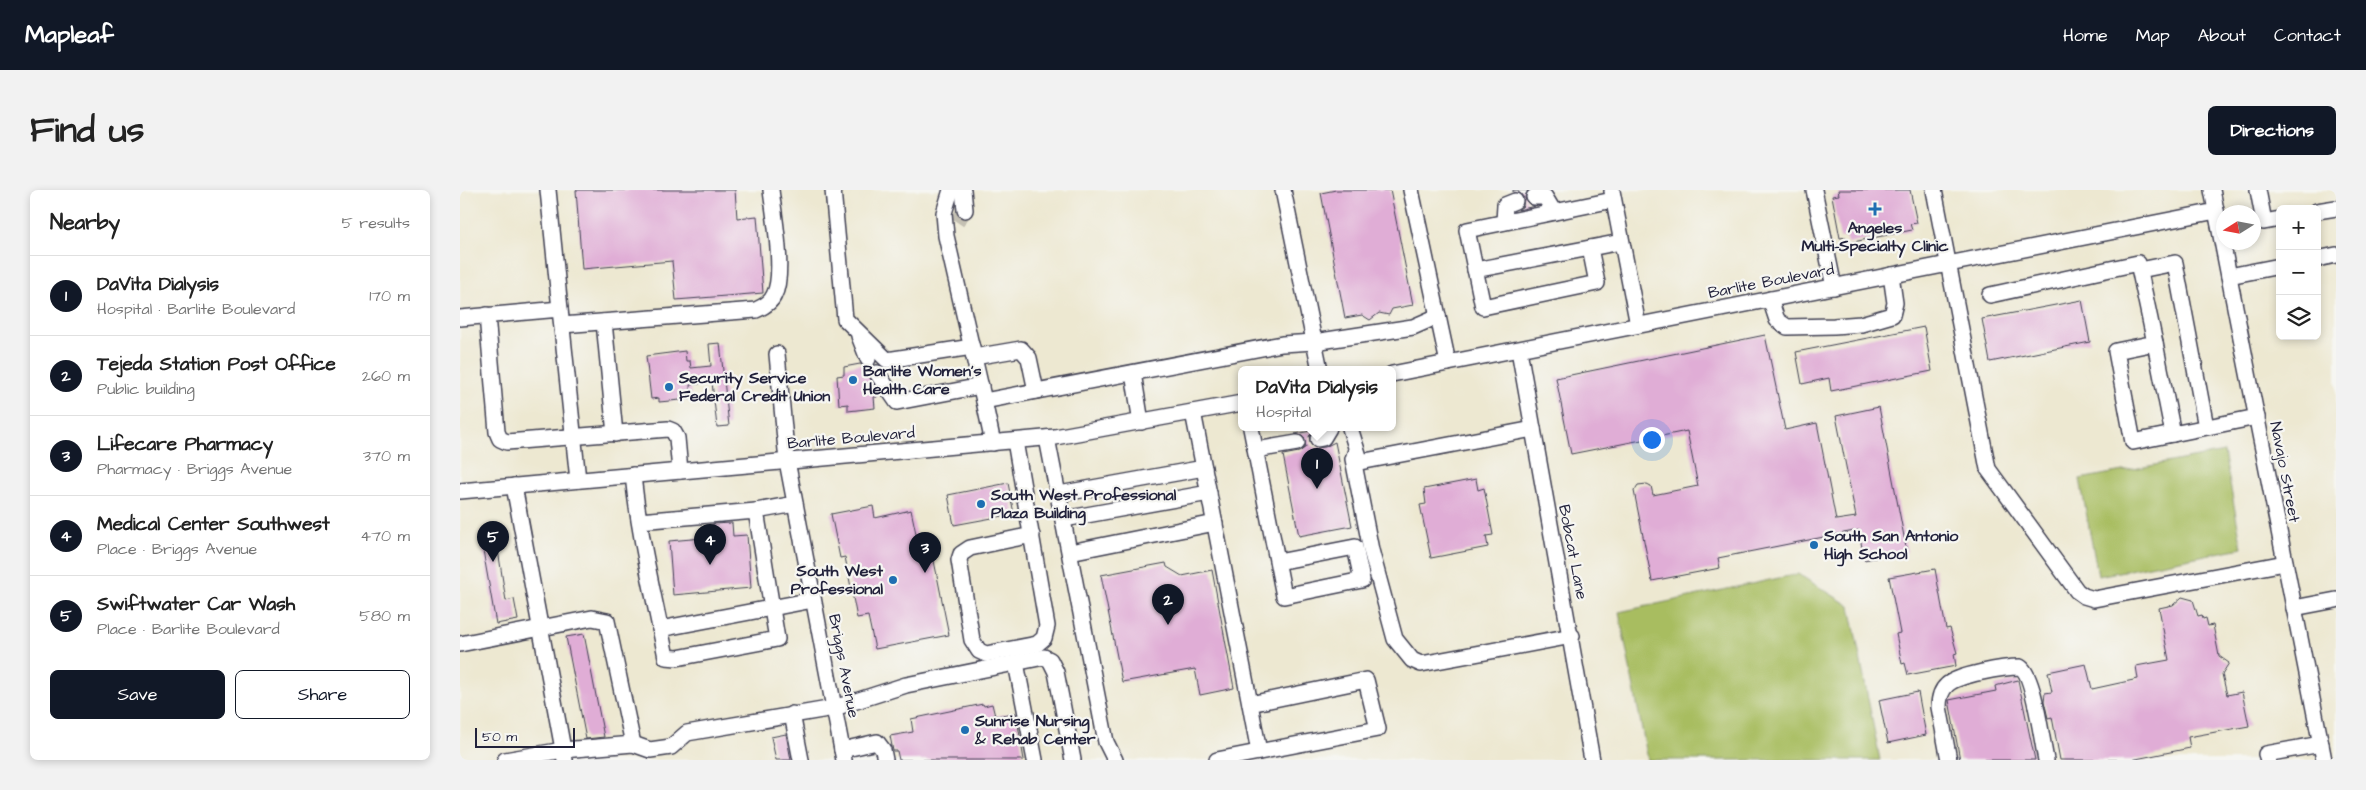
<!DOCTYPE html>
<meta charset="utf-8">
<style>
body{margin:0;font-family:"Architects Daughter",sans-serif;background:#f2f2f2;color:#222}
.controls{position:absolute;right:15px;top:15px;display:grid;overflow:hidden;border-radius:8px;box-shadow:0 2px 8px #0003}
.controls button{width:45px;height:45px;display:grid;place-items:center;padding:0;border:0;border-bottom:1px solid #e0e0e0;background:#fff;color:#222;font:25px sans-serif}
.compass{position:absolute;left:1756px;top:15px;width:45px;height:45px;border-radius:50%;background:#fff;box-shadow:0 2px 8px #0003;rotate:259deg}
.scale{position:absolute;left:15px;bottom:12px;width:100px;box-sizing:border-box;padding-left:5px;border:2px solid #22223b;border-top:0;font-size:14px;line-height:18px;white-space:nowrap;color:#22223b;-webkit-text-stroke:4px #f6f6f2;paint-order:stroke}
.you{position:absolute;left:1191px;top:249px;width:18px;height:18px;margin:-12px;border:4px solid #fff;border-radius:50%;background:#1a73e8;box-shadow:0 0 0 8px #1a73e833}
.badge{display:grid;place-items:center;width:32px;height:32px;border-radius:50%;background:#111827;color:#fff;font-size:16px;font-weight:700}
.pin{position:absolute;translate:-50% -41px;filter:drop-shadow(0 1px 2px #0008)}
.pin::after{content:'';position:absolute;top:26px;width:18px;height:15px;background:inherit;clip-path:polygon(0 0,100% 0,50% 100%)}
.popup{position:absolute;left:778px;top:176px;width:158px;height:65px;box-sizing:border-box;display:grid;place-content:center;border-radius:8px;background:#fff;filter:drop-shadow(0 1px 4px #0005);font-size:16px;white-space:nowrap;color:#767676}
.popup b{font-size:19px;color:#222}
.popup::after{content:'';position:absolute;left:50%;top:100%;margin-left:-10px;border:10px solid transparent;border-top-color:#fff}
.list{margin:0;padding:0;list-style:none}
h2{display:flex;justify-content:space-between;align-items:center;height:65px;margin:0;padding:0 20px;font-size:21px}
h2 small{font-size:16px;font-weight:400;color:#767676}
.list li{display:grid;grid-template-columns:32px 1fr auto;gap:15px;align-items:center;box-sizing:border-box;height:80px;padding:0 20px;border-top:1px solid #e0e0e0}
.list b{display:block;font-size:19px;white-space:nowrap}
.list p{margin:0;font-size:16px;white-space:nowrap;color:#767676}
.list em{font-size:16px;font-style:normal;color:#767676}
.actions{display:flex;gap:10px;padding:15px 20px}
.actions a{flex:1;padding:11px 0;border:1px solid #111827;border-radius:8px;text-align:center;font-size:18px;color:#111827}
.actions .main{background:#111827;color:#fff}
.icon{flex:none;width:28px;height:28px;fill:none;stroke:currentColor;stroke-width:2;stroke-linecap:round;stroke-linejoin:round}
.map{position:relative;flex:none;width:1876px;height:570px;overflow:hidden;border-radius:8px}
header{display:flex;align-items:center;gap:30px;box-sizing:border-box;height:70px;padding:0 25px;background:#111827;color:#fff}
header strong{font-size:24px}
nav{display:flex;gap:28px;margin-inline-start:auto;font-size:18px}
.intro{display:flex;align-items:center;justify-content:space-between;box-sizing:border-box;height:120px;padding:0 30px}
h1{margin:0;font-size:35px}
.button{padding:12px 22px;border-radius:8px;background:#111827;color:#fff;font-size:18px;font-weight:700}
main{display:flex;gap:30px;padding:0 30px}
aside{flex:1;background:#fff;border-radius:8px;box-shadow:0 2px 8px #0003}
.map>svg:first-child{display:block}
.green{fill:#a8bd61;stroke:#65704e}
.building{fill:#e0add6}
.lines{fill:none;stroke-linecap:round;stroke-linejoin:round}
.minor-tunnel{stroke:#c4c0b3;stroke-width:15;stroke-dasharray:15 8;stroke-linecap:butt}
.minor-casing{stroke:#404052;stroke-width:18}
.minor{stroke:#fff;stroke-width:15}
.poi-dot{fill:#1f6fb2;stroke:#f6f6f2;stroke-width:2}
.labels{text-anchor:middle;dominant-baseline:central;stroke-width:4.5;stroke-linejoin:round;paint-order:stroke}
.poi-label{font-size:16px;font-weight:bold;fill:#22223b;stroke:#f6f6f2;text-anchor:start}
.street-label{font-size:16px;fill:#22223b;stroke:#f6f6f2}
</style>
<header>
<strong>Mapleaf</strong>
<nav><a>Home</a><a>Map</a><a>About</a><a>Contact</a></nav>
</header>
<div class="intro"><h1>Find us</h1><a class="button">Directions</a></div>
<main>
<aside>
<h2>Nearby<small>5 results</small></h2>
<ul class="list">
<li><span class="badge">1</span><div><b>DaVita Dialysis</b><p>Hospital · Barlite Boulevard</p></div><em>170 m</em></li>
<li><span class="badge">2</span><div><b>Tejeda Station Post Office</b><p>Public building</p></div><em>260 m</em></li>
<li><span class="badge">3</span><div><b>Lifecare Pharmacy</b><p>Pharmacy · Briggs Avenue</p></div><em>370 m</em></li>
<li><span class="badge">4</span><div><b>Medical Center Southwest</b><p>Place · Briggs Avenue</p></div><em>470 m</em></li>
<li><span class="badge">5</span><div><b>Swiftwater Car Wash</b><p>Place · Barlite Boulevard</p></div><em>580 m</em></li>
</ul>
<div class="actions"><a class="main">Save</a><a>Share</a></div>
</aside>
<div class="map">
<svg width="1876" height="570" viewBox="0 0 1876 570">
<rect width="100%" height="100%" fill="#f6f6f2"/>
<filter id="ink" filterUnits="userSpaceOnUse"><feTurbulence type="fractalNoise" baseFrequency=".02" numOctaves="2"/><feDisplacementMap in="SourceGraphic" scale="10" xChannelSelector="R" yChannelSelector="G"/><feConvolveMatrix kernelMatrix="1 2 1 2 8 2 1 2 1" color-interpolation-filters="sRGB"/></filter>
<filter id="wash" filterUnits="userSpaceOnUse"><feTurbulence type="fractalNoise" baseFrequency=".0096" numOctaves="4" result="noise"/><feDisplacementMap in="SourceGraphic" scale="20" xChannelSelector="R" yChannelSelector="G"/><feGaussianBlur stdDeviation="1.12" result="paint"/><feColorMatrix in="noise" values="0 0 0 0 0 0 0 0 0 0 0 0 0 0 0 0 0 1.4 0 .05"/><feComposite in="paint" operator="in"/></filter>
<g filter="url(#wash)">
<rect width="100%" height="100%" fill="#ede8d1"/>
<g class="green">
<path d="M1764,262L1782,358L1638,386L1620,289Z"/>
<path d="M1338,384L1390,416L1420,570H1188L1159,422Z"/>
</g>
<g id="blocks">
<g class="building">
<path d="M116,0H275L277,28L297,26L303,103L216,110L212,71L122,79Z"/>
<path d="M876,0H930L953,115L932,119L929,125L919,123L910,130L902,125L885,128L861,3Z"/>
<path d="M1053,0H1068L1065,7L1066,11L1070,15L1075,16L1058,20L1063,16L1064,8L1060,3L1053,2Z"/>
<path d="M1378,0H1450L1457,33L1450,34L1452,40L1388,53L1386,47L1380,48L1372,6L1379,5Z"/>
<path d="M1622,110L1630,152L1530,172L1522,129Z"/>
<path d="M1464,137L1472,181L1371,201L1369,188L1342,194L1336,162Z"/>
<path d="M1305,145L1325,240L1357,233L1376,330L1396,327L1376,226L1419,217L1447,362L1404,370L1399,340L1258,368L1260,378L1192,391L1174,301L1178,295L1187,294L1191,296L1193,305L1238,296L1227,241L1111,264L1096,188Z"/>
<path d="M260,153L269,236L257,237L252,192L230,195L231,209L199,212V208L191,209L186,166L225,161L226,171H230L231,178L251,176L249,154Z"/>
<path d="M400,174L409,178L408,184L416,199L417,207H414L415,218L388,221V214L379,215L377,186L384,185V177Z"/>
<path d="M856,240L849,246L851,255L855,258L865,257L875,252L892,336L839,346L823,265L839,262L846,257L844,247L835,244Z"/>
<path d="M1016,289L1018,300L1024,298L1033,345L1026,346L1028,357L971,368L960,315L966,314L964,299Z"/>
<path d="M548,293L554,324L494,335L488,305Z"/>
<path d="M413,316L415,328L451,320L458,353L470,351L489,445L415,459L408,426L397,428L385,367L380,368L371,324Z"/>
<path d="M272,333L273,346L287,345L291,398L213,405L209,351L254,347L253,334Z"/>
<path d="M35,341L46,411L54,409L58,430L36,434L20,343Z"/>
<path d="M706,373L707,377L722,386L752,380L774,498L740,505L735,479L662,492L641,385Z"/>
<path d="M1475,379L1486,439L1490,438L1497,463L1494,464L1496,476L1448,485L1445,473L1442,474L1436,444L1440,443L1429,387Z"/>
<path d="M1722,407L1733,410L1738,426L1742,425L1743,429L1746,428L1748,436L1753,435L1759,466L1769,473L1762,484L1767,505L1782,502L1789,536L1728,547L1730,558L1671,570H1600L1592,527L1588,528L1584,511L1585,503L1592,502L1588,482L1626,474L1632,499L1678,489L1676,476L1709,470L1699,418L1713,415Z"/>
<path d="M124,444L144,547L126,549L106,447Z"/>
<path d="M1558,490L1575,570H1500L1489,510L1536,501L1535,496Z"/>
<path d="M1458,502L1466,545L1428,553L1419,510Z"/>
<path d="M523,514L524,516L532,514L535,526L556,523L564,570H439L437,561H433L430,546L453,542L451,529Z"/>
<path d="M326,544L331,570H316L311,547Z"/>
</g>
</g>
</g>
<g filter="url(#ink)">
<use href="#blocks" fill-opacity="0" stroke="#404052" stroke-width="1"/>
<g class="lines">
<path class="minor-tunnel" d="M497,32L505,20"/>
<defs>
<g id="minor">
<path d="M88,0L100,119"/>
<path d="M373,0L385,129L427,170L512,157"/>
<path d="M491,0L484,23L486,46L524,211L822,154L854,152L953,137L978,126"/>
<path d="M503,0L505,20"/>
<path d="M823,0L860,180"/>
<path d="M951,0L988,173"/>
<path d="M1354,0L1374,97"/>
<path d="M1474,0L1528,279L1617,401L1624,406L1634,409L1825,373"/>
<path d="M1752,0L1864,570"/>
<path d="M1798,0L1804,32L1820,29"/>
<path d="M1152,1L1178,135"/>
<path d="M1074,7H1085L1094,22"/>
<path d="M1153,10L1007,40L1023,117L1137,93L1130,58L1161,52"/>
<path d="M1857,21L1876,18"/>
<path d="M1044,32L1045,15L1055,11"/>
<path d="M1857,69L1876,65"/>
<path d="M1015,80L1130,58"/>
<path d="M1680,80L1715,73L1746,237"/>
<path d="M1769,86L1820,76"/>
<path d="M1530,105L1678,73L1695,153L1656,161L1673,252L1797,227"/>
<path d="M1310,109L1317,130L1327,137L1374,136L1401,134L1432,125L1435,113L1431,85"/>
<path d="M27,125L37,242L40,249L47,252L208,239L213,241L217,248L220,281"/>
<path d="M0,128L100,119L118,290"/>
<path d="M144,132L155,244"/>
<path d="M102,135L296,120C303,117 311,113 314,105C325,85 314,25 311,0"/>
<path d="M399,146L408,169"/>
<path d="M1695,153L1713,244"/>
<path d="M1059,160L1132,570"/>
<path d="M317,164L327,271L384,570"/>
<path d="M514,167L561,159L569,168L576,201"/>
<path d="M417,183L437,212L521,196"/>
<path d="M673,183L681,232"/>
<path d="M932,184L1756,21"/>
<path d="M524,211L533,253"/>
<path d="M733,222L790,514L906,490L918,539L757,570"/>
<path d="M791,238L824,406L902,390L895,357L818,372"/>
<path d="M890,238L900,270"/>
<path d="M587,248L646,552L655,570"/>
<path d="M858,249L863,248L869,238"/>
<path d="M555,251L587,436L584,448L577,454L526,464L519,461L512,450L499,370L501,364L510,358L572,345"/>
<path d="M796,260L837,253"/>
<path d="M896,260L893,269L911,360L935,449L952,470L961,474L1112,446"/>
<path d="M900,272L1073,239"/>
<path d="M173,285C179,346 194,406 206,467L217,468L317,449L296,321L179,331"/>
<path d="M54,296L105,570"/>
<path d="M0,301L595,247L782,213"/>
<path d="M599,304L744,278"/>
<path d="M296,321L335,314"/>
<path d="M604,329L749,303"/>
<path d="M610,362L755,333"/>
<path d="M1834,418L1876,410"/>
<path d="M200,439L353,410"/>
<path d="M0,454L132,428L147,431L173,554"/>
<path d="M556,473L575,570"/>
<path d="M790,514L799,562"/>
<path d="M332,524L341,570"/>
<path d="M382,560L417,552L423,560L425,570"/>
<path d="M45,570L103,560L173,554L190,560L211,557L227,543L374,518L446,495L584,467L590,470L596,482L613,570"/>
<path d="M1489,570L1479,517C1479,509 1480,501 1487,495C1497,485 1544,477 1560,477C1574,484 1582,552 1586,570"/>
<path d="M1808,570L1806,564L1861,554"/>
</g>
</defs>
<use href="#minor" class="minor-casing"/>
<use href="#minor" class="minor"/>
</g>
</g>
<g class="poi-dot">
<path d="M1412.5 11.5h5v5h5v5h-5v5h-5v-5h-5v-5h5z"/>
<circle cx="393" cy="190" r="5"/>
<circle cx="209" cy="197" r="5"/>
<circle cx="521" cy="314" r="5"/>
<circle cx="1354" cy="355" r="5"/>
<circle cx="433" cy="390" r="5"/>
<circle cx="505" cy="540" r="5"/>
</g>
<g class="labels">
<g class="poi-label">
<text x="1415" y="38" text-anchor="middle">Angeles<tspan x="1415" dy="18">Multi-Specialty Clinic</tspan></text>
<text x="403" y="181">Barlite Women's<tspan x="403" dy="18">Health Care</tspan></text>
<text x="219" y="188">Security Service<tspan x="219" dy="18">Federal Credit Union</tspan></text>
<text x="531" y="305">South West Professional<tspan x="531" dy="18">Plaza Building</tspan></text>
<text x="1364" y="346">South San Antonio<tspan x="1364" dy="18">High School</tspan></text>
<text x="423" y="381" text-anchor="end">South West<tspan x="423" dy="18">Professional</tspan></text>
<text x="515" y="531">Sunrise Nursing<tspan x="515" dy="18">&amp; Rehab Center</tspan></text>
</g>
<g class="street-label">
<text transform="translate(1311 91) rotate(-11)">Barlite Boulevard</text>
<text transform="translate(391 248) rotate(-5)">Barlite Boulevard</text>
<text transform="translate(1825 282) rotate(79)">Navajo Street</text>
<text transform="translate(1113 362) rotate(79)">Bobcat Lane</text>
<text transform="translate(384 476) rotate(79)">Briggs Avenue</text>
</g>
</g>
</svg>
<div class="controls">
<button>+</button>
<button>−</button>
<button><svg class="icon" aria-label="layers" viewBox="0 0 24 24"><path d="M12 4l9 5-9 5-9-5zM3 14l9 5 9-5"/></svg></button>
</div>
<svg class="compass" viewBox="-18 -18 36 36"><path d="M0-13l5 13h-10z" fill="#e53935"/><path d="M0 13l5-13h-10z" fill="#767676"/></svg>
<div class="scale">50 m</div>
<div class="you"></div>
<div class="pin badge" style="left:857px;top:299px">1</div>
<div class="popup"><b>DaVita Dialysis</b>Hospital</div>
<div class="pin badge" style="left:708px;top:435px">2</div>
<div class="pin badge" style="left:465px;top:383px">3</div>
<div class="pin badge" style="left:250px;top:375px">4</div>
<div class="pin badge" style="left:33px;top:372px">5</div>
</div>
</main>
